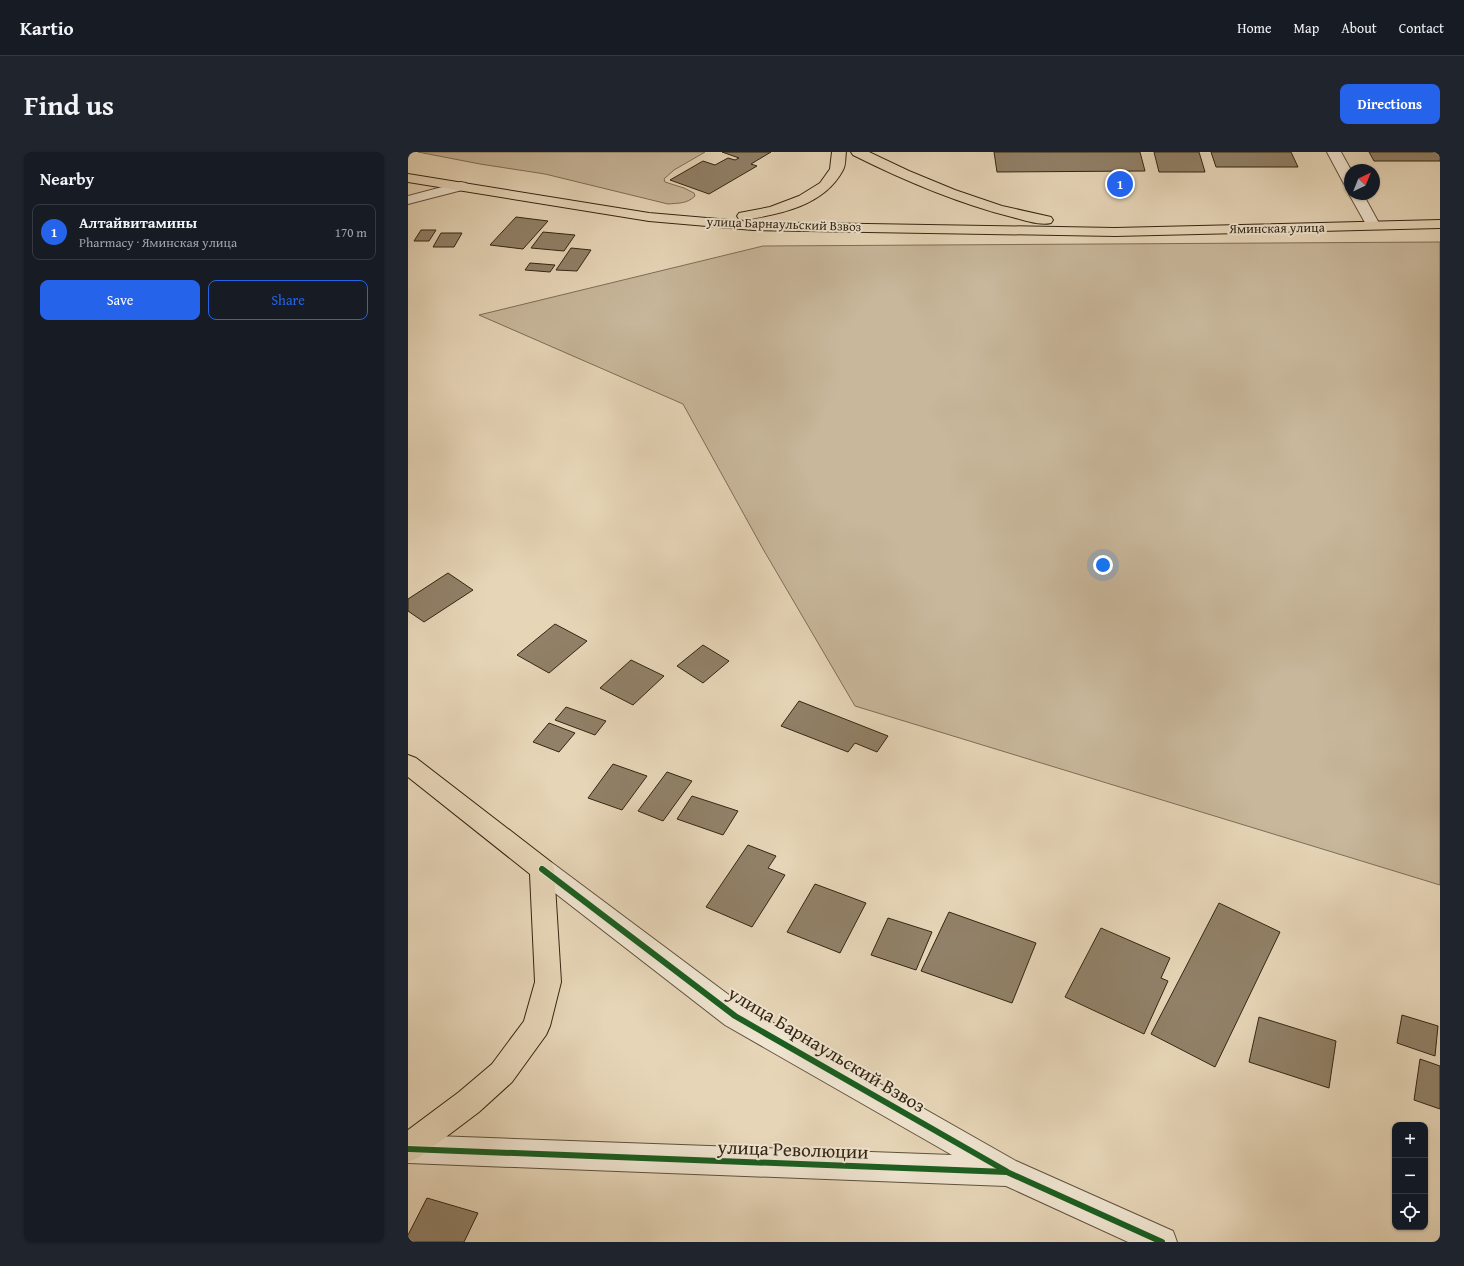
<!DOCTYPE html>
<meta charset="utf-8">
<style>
body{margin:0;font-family:"Gentium Book Plus",serif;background:#20242c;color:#f1f3f6}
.controls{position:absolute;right:12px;bottom:12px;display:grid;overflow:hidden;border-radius:8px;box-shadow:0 1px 3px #0004}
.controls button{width:36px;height:36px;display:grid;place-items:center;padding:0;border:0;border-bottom:1px solid #363941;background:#171b24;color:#f1f3f6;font:20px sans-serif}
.compass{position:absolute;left:936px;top:12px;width:36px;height:36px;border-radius:50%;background:#171b24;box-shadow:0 1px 3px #0004;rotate:43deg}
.you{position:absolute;left:695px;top:413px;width:14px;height:14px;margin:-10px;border:3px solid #fff;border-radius:50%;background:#1a73e8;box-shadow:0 0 0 6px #1a73e833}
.badge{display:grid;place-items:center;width:26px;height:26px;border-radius:50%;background:#2563eb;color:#fff;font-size:13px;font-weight:700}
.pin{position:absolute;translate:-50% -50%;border:2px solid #fff;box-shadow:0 1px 4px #0006}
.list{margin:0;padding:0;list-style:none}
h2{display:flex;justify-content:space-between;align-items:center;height:52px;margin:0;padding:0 16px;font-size:17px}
h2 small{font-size:13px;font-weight:400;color:#9ea1a6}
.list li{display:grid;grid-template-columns:26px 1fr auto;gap:12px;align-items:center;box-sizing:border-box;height:56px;margin:0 8px 8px;padding:0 8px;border:1px solid #363941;border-radius:8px}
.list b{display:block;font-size:15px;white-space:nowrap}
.list p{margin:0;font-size:13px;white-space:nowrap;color:#9ea1a6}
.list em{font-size:13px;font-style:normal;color:#9ea1a6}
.actions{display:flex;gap:8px;padding:12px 16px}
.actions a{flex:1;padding:9px 0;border:1px solid #2563eb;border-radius:8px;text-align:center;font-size:14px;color:#2563eb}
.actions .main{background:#2563eb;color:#fff}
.icon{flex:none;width:22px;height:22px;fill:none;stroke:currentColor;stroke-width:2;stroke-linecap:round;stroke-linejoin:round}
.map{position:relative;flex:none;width:1032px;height:1090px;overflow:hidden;border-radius:8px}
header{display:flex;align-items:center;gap:24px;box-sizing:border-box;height:56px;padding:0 20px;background:#171b24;border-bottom:1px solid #363941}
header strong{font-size:19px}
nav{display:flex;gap:22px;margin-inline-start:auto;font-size:14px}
.intro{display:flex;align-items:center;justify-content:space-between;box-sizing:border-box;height:96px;padding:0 24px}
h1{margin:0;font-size:28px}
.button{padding:10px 18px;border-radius:8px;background:#2563eb;color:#fff;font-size:14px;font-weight:700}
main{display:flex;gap:24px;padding:0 24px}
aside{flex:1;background:#171b24;border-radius:8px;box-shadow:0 1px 3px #0004}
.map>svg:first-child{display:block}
.green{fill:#c8b79b;stroke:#7e6e57}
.building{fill:#918168;stroke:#342613}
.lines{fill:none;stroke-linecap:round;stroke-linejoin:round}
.minor-casing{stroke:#60523c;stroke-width:2}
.major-casing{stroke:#342613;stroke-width:2}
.minor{fill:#efe4d0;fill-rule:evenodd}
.major{fill:#e6d5b7;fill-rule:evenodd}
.cycleway-casing{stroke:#efe4d0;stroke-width:8}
.cycleway{stroke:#1b5e20;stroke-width:6}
.labels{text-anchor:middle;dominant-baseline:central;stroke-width:4;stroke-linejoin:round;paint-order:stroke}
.far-street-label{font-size:13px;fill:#342613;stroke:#efe4d0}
.near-street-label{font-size:19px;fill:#342613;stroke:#efe4d0}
</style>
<header>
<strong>Kartio</strong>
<nav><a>Home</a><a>Map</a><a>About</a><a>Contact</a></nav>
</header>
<div class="intro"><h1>Find us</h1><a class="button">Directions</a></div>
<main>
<aside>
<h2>Nearby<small></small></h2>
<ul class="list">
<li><span class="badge">1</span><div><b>Алтайвитамины</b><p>Pharmacy · Яминская улица</p></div><em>170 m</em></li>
</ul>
<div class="actions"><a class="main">Save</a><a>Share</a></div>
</aside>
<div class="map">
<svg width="1032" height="1090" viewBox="0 0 1032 1090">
<rect width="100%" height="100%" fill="#e6d5b7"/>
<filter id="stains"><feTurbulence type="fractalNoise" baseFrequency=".005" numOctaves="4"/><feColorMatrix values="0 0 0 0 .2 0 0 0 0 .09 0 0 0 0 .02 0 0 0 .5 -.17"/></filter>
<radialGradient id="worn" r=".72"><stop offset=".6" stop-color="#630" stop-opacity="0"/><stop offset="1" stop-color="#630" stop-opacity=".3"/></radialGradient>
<g class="green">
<path d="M10,0H297L266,18L256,27L257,30L276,36L286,41L287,44C279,52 270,51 260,52L137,22L72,12Z"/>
<path d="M1032,90V733L447,554L355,397L275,252L71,163L355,94Z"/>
</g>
<g class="building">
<path d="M314,0H363L343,12L349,14L301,42L262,28L295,9L307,13L320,6L327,8L331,6Z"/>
<path d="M586,0H732L737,19L589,20Z"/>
<path d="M746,0H791L797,20H751Z"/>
<path d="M803,0H883L890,15H808Z"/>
<path d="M961,0H1032V9H966Z"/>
<path d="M108,65L140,69L115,97L82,93Z"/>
<path d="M13,78H28L21,89H6Z"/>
<path d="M135,80L167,83L156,99L123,96Z"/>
<path d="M33,81H54L46,95H25Z"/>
<path d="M163,96L183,98L169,119L148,118Z"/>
<path d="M122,111L147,113L142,120L117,118Z"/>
<path d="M40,421L65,438L16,470L0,459V447Z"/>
<path d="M147,472L179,489L141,521L109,503Z"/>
<path d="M295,493L321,509L295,531L269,514Z"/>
<path d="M223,508L256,524L225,553L192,536Z"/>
<path d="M391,549L480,584L469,600L447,591L440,600L373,574Z"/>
<path d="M158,555L198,569L187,583L147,568Z"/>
<path d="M141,571L167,581L151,600L125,590Z"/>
<path d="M205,612L239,624L214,658L180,646Z"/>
<path d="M259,620L284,629L255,669L230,659Z"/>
<path d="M284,644L330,659L315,683L269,667Z"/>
<path d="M340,693L368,704L360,716L377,723L344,775L298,755Z"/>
<path d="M407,732L458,751L432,801L379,780Z"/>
<path d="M811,751L872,780L807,915L743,882Z"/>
<path d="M541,760L628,791L604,851L513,819Z"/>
<path d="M480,766L524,780L508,818L463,803Z"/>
<path d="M693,776L762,806L753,826L760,829L736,882L657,845Z"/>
<path d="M994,863L1030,874L1027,904L989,891Z"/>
<path d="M851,865L928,889L921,936L841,910Z"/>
<path d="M1012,907L1032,914V957L1006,948Z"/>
<path d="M19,1046L70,1061L56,1090H0V1083Z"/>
</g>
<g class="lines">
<defs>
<g id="minor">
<path d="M919,0H933L943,18L942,34L937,33L935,30Z"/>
<path d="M53,30L58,31L60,34L58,37L0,52V44Z"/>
<path d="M942,40V42H955L972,73L970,76L965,77L960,76L941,42Z"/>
<path d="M134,707L143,710L337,855L608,1009L765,1079L769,1090H720L598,1034L0,1011V983L544,1003L317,873L125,724L122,717L125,710Z"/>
</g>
<g id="major">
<path d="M424,0H438C437,6 438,13 435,18C416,54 372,62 336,68L331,67L329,64L331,61L362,55L391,44L412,31L422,17Z"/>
<path d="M443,0H461L501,19L547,38L594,54L643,65L645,68L643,71C632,74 616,68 604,65C549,51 497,29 445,3Z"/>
<path d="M0,22L241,61L345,70L707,76L1032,68V76L707,84L345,78L241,69L0,30Z"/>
<path d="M0,603L8,606L143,710L146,717L153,830L142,874L138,883L104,930L71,960L10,1006L0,1010V978L51,940L84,912L116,869L127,830L122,722L0,625Z"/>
</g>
</defs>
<use href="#minor" class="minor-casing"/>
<use href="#major" class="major-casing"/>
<use href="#minor" class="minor"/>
<use href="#major" class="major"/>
<defs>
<g id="cycleway">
<path d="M134,717L327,864L598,1019"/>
<path d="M0,997L599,1020L754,1090"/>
</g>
</defs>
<use href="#cycleway" class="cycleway-casing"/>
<use href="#cycleway" class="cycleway"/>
</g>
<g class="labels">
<g class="far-street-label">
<text transform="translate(376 72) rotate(2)">улица Барнаульский Взвоз</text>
<text transform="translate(869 76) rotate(-1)">Яминская улица</text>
</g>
<g class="near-street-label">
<text transform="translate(419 897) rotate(31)">улица Барнаульский Взвоз</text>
<text transform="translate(385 997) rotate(2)">улица Революции</text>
</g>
</g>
<rect width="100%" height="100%" filter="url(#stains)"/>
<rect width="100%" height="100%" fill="url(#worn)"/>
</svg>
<div class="controls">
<button>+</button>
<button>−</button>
<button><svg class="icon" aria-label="locate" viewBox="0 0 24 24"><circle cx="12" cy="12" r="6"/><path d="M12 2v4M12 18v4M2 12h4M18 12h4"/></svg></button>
</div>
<svg class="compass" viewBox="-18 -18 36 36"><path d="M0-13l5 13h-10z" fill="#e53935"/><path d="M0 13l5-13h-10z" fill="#9ea1a6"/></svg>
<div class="you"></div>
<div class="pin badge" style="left:712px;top:32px">1</div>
</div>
</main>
